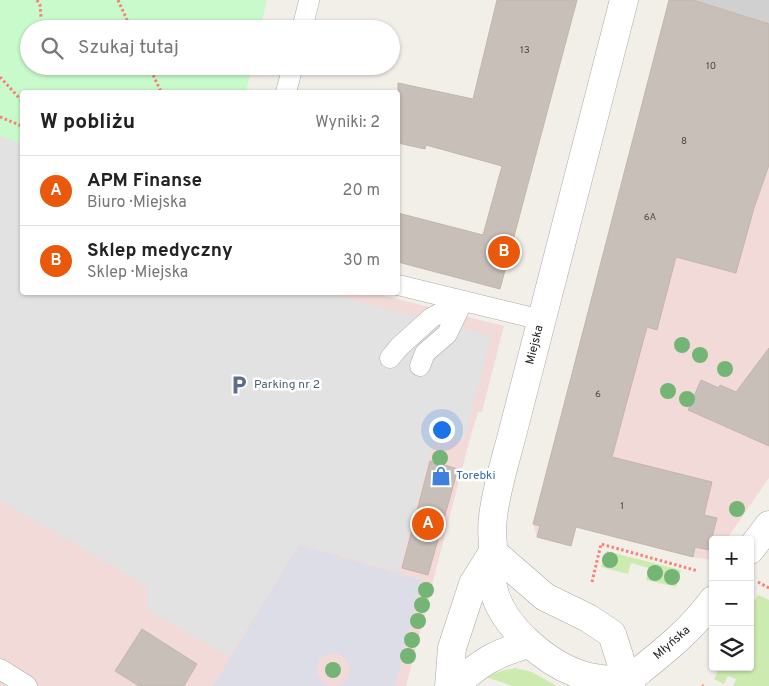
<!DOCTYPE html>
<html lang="pl">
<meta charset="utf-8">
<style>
body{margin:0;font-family:Overpass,sans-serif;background:#f6f6f6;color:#222}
.controls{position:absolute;right:15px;bottom:15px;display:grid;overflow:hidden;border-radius:5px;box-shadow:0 1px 4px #0004}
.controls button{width:45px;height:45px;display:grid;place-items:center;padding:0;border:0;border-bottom:1px solid #e0e0e0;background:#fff;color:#222;font:25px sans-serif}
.you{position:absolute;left:441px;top:429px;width:18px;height:18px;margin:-12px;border:4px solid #fff;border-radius:50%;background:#1a73e8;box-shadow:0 0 0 8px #1a73e833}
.badge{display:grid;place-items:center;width:32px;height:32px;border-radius:50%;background:#ea580c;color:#fff;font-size:16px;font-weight:700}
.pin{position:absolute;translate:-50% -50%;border:2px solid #fff;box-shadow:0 1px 5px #0006}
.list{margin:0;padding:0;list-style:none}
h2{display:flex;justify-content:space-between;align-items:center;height:65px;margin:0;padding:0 20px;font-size:21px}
h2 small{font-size:16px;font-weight:400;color:#767676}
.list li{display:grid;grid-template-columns:32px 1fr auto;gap:15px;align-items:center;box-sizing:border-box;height:70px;padding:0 20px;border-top:1px solid #e0e0e0}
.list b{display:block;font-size:19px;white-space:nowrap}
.list p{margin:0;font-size:16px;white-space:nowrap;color:#767676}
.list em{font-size:16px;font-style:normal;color:#767676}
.icon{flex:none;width:28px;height:28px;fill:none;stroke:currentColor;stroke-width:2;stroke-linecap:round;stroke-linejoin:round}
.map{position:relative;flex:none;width:769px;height:686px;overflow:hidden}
.search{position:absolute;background:#fff;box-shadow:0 1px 4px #0004;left:20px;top:20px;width:380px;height:55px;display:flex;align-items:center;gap:12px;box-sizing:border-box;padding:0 18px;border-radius:28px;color:#767676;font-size:19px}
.panel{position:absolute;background:#fff;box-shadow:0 1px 4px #0004;left:20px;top:90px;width:380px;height:205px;border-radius:5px}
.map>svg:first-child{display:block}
.commercial{fill:#f2dad9}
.religious{fill:#d0d0d0}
.grass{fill:#cdebb0}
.park{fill:#c8facc}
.parking{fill:#e2e2e2}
.plaza{fill:#dddde8}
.building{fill:#c7bfb8;stroke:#c4b6ab}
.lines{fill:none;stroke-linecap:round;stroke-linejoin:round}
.service-casing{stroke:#a9a9a9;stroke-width:21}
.minor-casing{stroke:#a9a9a9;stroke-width:29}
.tertiary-casing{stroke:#a9a9a9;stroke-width:29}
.path{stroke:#fa8072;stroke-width:3;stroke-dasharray:2.5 2.5;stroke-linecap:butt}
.service{stroke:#fff;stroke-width:20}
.minor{stroke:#fff;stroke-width:28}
.tertiary{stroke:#fff;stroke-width:28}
.tree{fill:#74b475}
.labels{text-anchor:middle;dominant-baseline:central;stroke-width:5;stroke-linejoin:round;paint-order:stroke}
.number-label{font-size:10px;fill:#4b4948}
.street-label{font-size:12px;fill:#222;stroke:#fff}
.service-label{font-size:12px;fill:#4e5e75;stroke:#fff;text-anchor:start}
.shop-label{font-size:12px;fill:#366cbe;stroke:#fff;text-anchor:start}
</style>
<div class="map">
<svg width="769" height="686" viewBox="0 0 769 686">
<rect width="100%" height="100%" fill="#f2efe9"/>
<g class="commercial">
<path d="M769,24V478L726,540H713L712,560L693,557L576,527L571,546L537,537L533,524L630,151Z"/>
<path d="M0,136L22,144V292L374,293L504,326L482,412H478L469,442L406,686H0Z"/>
</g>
<path class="religious" d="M693,0H769V24Z"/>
<g class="grass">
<path d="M606,551L681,570L676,587L646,580L649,568L631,563L628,574L601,567Z"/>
<path d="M758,595L769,600V686H733L736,679L728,676L724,684L714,679L720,667H750V608Z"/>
<path d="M515,668L532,672L557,686H512L486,677L501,671Z"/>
</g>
<path class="park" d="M0,0H267L260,29H29V66H252L246,92H22V144L0,136Z"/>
<path class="parking" d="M0,136L22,144V292L325,293L491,336L464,440L435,434L399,572L299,544L229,657L146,609L148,587L0,500Z"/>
<path class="plaza" d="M299,545L422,580L395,686H336L342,684L347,679L350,669L348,663L345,658L339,654L333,653L324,656L319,660L317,667V672L321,681L331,686H213Z"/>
<g class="building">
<path d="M497,0H577L500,289L398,262V213L483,235L502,166L426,145L425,149L398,143V83L473,99Z"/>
<path d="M669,0H693L769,24V165L754,208L736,273L676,257L657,330L647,327L612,457L712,482L704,515L717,518L709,550L695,547L693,557L576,527L571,546L537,537L540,526L533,524Z"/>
<path d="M769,348V446L688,410L701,380L719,388L720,385L736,392Z"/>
<path d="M430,461L458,469L428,575L402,568Z"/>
<path d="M142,629L197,664L184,686H139L115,671Z"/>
</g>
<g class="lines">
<defs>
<g id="service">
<path d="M302,29L309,1"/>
<path d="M286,92L293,66"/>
<path d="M398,285L542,320"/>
<path d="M390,358L400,346L431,318L463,301L447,334L425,353L420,366"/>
<path d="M0,669L27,686"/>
</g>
<g id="minor">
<path d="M750,550L769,525"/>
<path d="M627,681C658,656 689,633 713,600"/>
</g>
<g id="tertiary">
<path d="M624,0L512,435C505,462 496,490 493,517C491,529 493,540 493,552C493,562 491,573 492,582C498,624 547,665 585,676C598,680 614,680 627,681"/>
<path d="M493,552L545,597L588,618L612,634L627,681L631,686"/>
<path d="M449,686L452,648L473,584L493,552"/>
<path d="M454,686C480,663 495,653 529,644"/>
</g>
</defs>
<use href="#service" class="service-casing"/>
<use href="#minor" class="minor-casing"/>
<use href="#tertiary" class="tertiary-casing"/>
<g class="path">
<path d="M37,0L40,5L41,17"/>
<path d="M118,0L131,29"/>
<path d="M149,66L161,92"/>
<path d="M0,77L22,101"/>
<path d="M0,117L22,126"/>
<path d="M592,582L601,544L698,571"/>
<path d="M758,582L769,588"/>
<path d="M702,685L703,686"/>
</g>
<use href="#service" class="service"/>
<use href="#minor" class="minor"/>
<use href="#tertiary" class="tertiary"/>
</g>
<g class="tree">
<circle cx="682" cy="345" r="8"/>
<circle cx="700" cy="355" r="8"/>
<circle cx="725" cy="369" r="8"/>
<circle cx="668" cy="391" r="8"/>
<circle cx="687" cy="399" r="8"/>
<circle cx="440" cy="458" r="8"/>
<circle cx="737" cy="509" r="8"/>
<circle cx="610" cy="560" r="8"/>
<circle cx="655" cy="573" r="8"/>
<circle cx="672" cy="577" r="8"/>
<circle cx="426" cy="590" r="8"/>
<circle cx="422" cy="605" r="8"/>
<circle cx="418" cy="621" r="8"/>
<circle cx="412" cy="640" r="8"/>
<circle cx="408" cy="656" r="8"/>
<circle cx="333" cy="670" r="8"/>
</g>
<defs>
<symbol id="parking-bare" viewBox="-9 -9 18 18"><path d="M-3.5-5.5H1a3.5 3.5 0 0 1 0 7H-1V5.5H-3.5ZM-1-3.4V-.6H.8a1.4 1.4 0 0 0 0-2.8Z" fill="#5c6f8a" stroke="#fff" stroke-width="2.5" paint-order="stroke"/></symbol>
<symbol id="shop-bare" viewBox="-9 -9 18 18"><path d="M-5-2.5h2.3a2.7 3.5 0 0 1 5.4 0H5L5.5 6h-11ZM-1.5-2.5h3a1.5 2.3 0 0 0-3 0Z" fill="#3f7fe0" stroke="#fff" stroke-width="2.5" paint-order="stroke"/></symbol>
</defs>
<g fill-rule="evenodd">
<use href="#parking-bare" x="225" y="371" width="28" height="28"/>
<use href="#shop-bare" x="427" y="462" width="28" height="28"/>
</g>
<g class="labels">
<g class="number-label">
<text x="525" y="50">13</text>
<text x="711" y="66">10</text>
<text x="684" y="141">8</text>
<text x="650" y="217">6A</text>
<text x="598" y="394">6</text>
<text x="622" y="506">1</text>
</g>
<g class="street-label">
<text transform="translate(535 345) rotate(-76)">Miejska</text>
<text transform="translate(672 643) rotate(-41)">Młyńska</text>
</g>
<g class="service-label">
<text x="254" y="385">Parking nr 2</text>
</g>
<g class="shop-label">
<text x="456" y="476">Torebki</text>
</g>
</g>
</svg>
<div class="controls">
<button>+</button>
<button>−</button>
<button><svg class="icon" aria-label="layers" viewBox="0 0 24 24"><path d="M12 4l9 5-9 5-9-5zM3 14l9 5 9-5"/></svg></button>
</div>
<div class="you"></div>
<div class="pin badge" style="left:428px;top:524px">A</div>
<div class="pin badge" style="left:504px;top:252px">B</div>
<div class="search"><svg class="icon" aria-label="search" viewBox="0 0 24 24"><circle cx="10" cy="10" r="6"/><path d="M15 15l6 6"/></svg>Szukaj tutaj</div>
<section class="panel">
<h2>W pobliżu<small>Wyniki: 2</small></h2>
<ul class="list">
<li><span class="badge">A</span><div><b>APM Finanse</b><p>Biuro · Miejska</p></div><em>20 m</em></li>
<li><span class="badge">B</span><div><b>Sklep medyczny</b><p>Sklep · Miejska</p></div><em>30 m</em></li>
</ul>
</section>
</div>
